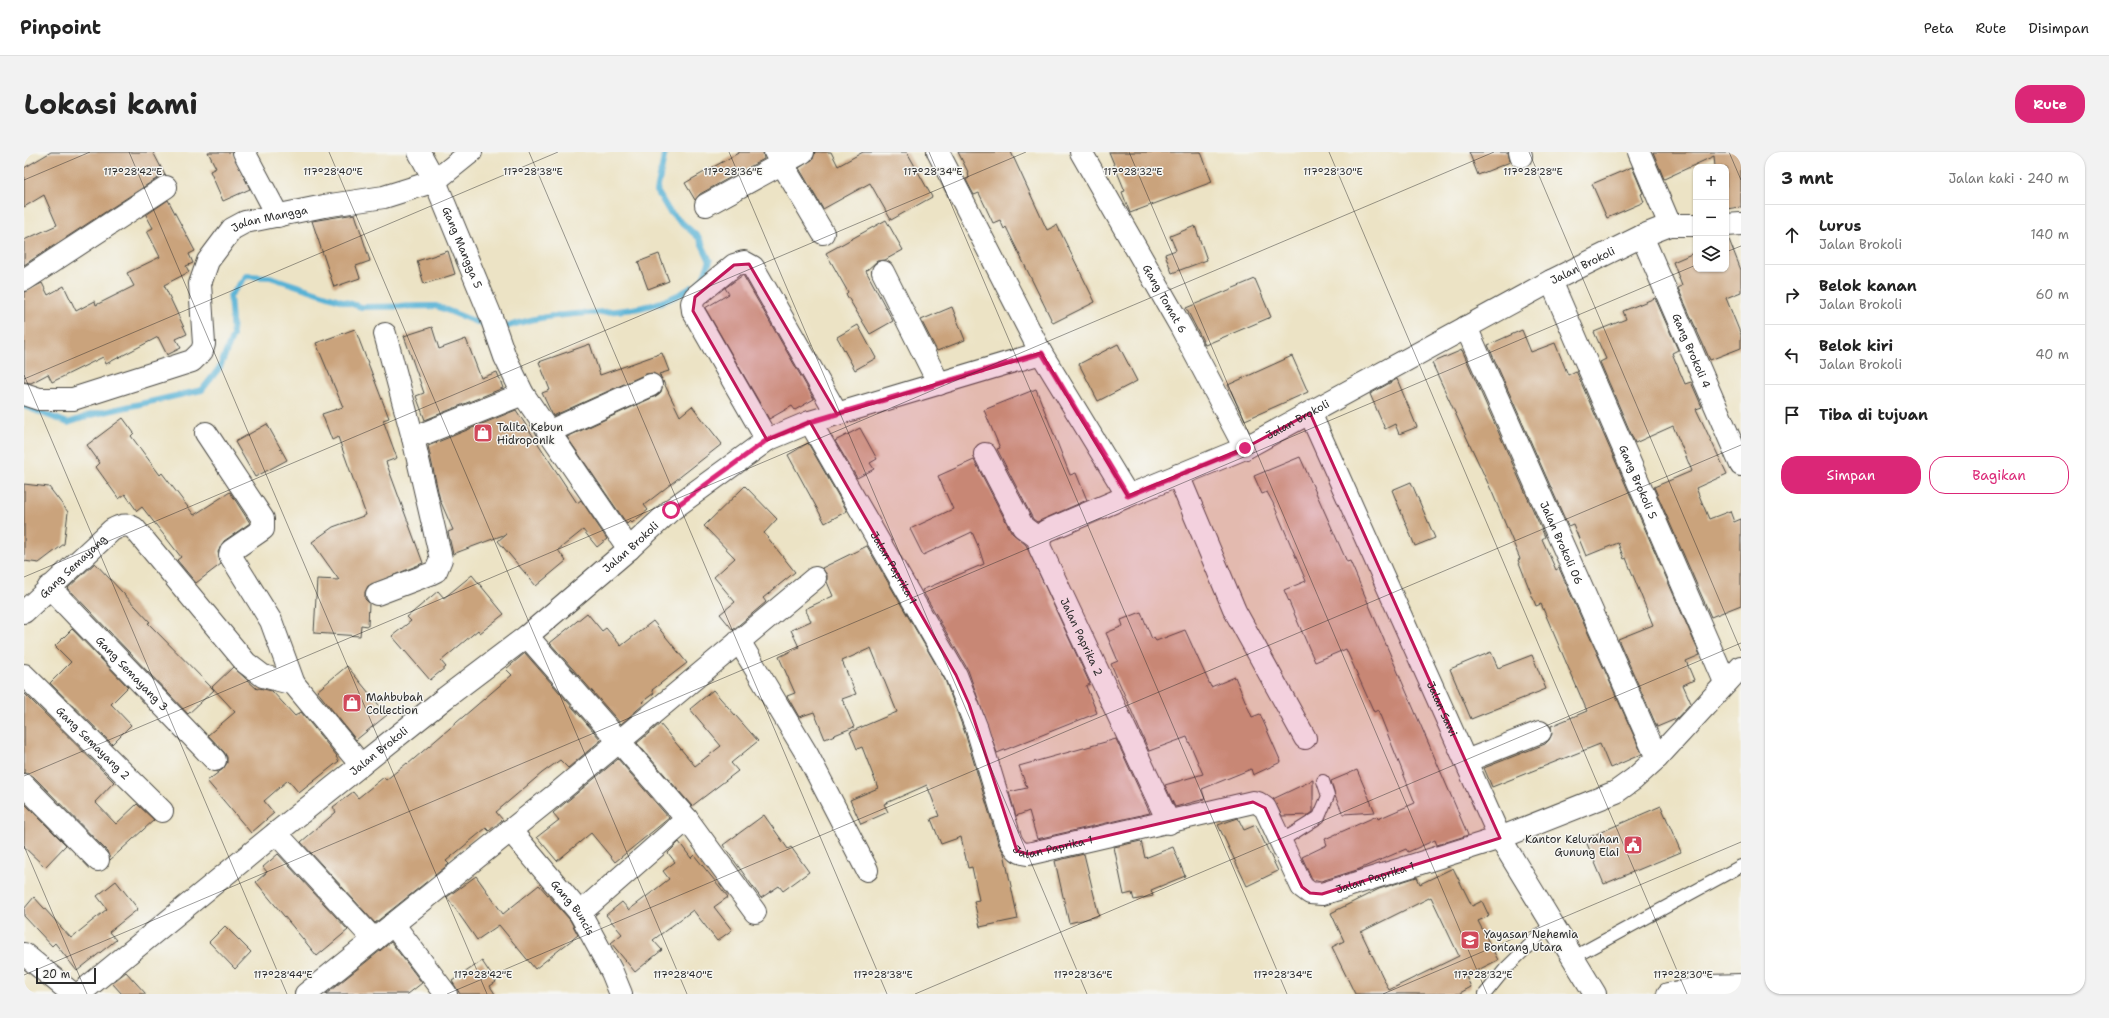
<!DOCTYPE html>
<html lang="id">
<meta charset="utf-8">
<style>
body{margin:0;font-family:"Shantell Sans",sans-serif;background:#f2f2f2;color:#222}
.controls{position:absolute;right:12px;top:12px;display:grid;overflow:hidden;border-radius:8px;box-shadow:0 1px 3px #0004}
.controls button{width:36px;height:36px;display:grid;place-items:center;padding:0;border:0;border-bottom:1px solid #e0e0e0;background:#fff;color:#222;font:20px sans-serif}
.scale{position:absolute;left:12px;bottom:10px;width:60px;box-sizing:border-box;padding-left:4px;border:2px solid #2b2b2b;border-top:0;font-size:11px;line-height:14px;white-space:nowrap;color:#2b2b2b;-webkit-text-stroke:3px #f6f6f2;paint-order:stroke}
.stop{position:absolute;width:12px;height:12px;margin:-9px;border:3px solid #db2777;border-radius:50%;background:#fff}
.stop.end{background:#db2777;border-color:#fff;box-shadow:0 1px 4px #0008}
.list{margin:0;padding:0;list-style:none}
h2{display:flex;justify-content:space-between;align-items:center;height:52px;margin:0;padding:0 16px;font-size:17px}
h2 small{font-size:13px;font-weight:400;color:#767676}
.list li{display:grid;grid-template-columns:26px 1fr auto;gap:12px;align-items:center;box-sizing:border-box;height:60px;padding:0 16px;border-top:1px solid #e0e0e0}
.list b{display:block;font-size:15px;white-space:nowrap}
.list p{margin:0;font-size:13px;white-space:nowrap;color:#767676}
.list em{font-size:13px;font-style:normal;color:#767676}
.actions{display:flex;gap:8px;padding:12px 16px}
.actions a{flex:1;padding:9px 0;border:1px solid #db2777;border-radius:16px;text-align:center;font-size:14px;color:#db2777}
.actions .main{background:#db2777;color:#fff}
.icon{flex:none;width:22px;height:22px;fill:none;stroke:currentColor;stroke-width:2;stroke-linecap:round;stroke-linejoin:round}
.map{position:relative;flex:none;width:1717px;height:842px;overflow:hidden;border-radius:16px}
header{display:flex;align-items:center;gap:24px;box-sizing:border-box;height:56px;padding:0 20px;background:#fff;border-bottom:1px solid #e0e0e0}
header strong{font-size:19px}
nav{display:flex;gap:22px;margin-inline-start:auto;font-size:14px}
.intro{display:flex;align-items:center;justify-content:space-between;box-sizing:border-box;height:96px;padding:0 24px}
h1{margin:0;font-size:28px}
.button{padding:10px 18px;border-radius:16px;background:#db2777;color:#fff;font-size:14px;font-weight:700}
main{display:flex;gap:24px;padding:0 24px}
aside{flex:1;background:#fff;border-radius:16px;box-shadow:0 1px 3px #0004}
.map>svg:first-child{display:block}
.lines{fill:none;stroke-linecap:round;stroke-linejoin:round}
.stream{stroke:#58b2d5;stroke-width:6}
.building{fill:#caa37b;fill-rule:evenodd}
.lane-casing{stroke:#484742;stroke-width:14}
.street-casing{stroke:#484742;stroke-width:24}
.secondary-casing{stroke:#484742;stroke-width:24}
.lane{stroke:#fff;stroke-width:12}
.street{stroke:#fff;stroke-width:22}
.secondary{stroke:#fff;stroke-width:22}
.route{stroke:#db2777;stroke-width:5}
.marked{fill:#c2185b;fill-opacity:0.2;stroke:#c2185b;stroke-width:3;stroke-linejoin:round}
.ticks{fill:none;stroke:#2b2b2b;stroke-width:1;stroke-opacity:0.45}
.labels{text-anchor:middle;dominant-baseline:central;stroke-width:3;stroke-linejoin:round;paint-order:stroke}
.street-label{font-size:11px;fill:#2b2b2b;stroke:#f6f6f2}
.poi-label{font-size:11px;fill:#2b2b2b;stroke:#f6f6f2;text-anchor:start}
.ticks-label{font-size:10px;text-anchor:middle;fill:#2b2b2b;stroke:#f6f6f2;stroke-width:3;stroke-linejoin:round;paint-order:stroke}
</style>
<header>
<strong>Pinpoint</strong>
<nav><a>Peta</a><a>Rute</a><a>Disimpan</a></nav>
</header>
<div class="intro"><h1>Lokasi kami</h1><a class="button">Rute</a></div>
<main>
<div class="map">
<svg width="1717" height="842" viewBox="0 0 1717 842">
<rect width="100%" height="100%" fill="#f6f6f2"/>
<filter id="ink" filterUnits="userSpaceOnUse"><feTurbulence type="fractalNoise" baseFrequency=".025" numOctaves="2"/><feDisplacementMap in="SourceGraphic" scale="8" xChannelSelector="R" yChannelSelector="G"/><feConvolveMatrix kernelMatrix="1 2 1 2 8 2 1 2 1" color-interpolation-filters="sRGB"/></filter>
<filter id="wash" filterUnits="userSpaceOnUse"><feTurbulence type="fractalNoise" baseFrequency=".012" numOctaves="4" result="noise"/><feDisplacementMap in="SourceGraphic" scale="16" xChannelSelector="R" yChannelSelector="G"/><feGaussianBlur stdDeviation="0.9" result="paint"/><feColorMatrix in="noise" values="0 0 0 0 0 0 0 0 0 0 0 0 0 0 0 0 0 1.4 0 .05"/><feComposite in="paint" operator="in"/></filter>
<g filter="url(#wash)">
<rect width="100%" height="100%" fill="#ece3c5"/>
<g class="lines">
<g class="stream">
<path d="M641,0L633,39L645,59L675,86L686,109L678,128L675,130"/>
<path d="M476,176C490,173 503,168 517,166C569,157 622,166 668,135"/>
<path d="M0,254L44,271L67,263L178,238L196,215L209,183L206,144L222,124L246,125L337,155L412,154L465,175"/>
</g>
</g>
<g id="blocks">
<g class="building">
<path d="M27,0H129L141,23L135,25L0,113V88L33,73L20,43L0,55V16Z"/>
<path d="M184,0H208L226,37L199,49L186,19L192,16Z"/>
<path d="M716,0H739L740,7L676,42L671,48L661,31Z"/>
<path d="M791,0H807L814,14L839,0H883L908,45L867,68L846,31L799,57L775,16L789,7Z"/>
<path d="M934,0H987L1023,78L1033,73L1071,150L1029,171L982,75L980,77L976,68L969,71L955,41L950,43L942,28L945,26L944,20Z"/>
<path d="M1085,0H1177L1188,30L1106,61L1098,40L1101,39Z"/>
<path d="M1445,0H1484L1486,10L1454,23Z"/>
<path d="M1629,0H1717V55L1702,57V15H1691L1690,4L1640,27Z"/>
<path d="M1608,15L1619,41L1617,42L1620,50L1583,66L1568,32Z"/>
<path d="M144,48L171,99L165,102L169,111L162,114L165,120L140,133L163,182L152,187L157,196L143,203L134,185L82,212L79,205L28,230L24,222L7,231L0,230V140L18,131L24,143L40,134L52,159L71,149L72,153L110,134L103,121L136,105L123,79L129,76L122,63Z"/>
<path d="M331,62L346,109L332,114L336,126L310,135L288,69Z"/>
<path d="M862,68L879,98L861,108L853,109L842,119L869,169L846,182L822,142L824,140L802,101Z"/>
<path d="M1171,74L1183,108L1148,121L1141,102L1152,98L1146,84Z"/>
<path d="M1702,85H1704L1717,118V140L1702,146L1717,183V196L1686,208L1654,136L1658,134L1649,110L1672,100V117H1702Z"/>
<path d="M424,99L431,122L400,132L393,109Z"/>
<path d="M635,102L645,129L624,137L614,110Z"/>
<path d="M719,123L790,247L771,258L768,254L745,267L681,156L705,142L701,136Z"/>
<path d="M1231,127L1247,165L1181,193L1162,156Z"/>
<path d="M1631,146L1654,198L1648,201L1661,232L1667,230L1678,255L1672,257L1703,322L1672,336L1685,367L1706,359L1710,370L1717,367V453L1687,465L1630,335L1668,319L1649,274L1611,291L1576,210L1582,207L1570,180L1602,167L1599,159Z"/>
<path d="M928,155L941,188L913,199L897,168Z"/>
<path d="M834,173L852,206L831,218L813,185Z"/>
<path d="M408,175L415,197L442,187L457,226L473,220L479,236L401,268L392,244L400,241L380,184Z"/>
<path d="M331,177L365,266L359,268L373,306L362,310L399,411L344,434L341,440V447L345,451L344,474L337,473L336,484L290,481L293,427L315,428L288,390L309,375L342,363L314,285L308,288L298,262L319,255L292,191Z"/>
<path d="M1498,178L1507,200L1531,191L1544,223L1552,219L1676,503L1662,509L1670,528L1659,533L1667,551L1652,567L1633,575L1594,487L1629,473L1602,406L1600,407L1594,391L1562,404L1549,372L1544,374L1464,193Z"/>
<path d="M566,192L576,223L638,201L645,219L635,222L638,227L629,221L622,222L529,264L518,241L526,238L515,210Z"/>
<path d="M1094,192L1113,229L1074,249L1055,212Z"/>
<path d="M1438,198L1521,385L1518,387L1532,418L1535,416L1618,602L1586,616L1576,592L1468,635L1460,616L1521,592L1525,588L1528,582L1527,574L1563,559L1517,452L1512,454L1494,408L1496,407L1468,340L1408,211Z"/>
<path d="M1268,204L1284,240L1221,268L1204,233Z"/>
<path d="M1373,227L1393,275L1375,282L1371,272L1361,277L1346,242Z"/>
<path d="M639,229L656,264L668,254L698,292L620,353L624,358L608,371L606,369L603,372L543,285L632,244L637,240Z"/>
<path d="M1012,237L1046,323L1052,321L1063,348L1013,370L1009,367L973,297L976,296L960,258Z"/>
<path d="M492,258L553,351L557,348L583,387L573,395L559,378L534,398L542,409L512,434L474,389L482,382L429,402L424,380L429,378L416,348L404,294Z"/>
<path d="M99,266L110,281L107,284L136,323L138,321L170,363L206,340L226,371L200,389L194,400L197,412L172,431L153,408L157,405L118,355L113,359L101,342L95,347L72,315L76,311L63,293Z"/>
<path d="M243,272L263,308L231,325L211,290Z"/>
<path d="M836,276L853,307L846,311L850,317L833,326L811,289Z"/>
<path d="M784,291L823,359L801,371L764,303Z"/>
<path d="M1276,305L1323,410L1326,409L1444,683L1413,693L1411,688L1384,700L1382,697L1333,718L1297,729L1288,727L1278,705L1303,693L1301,687L1353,664L1354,667L1391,651L1354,558L1350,560L1322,497L1291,510L1260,438L1282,429L1249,351L1243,340L1238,342L1230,324Z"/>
<path d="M950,308L988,381L1002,393L1066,532L1062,534L1073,561L973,601L944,518L898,438L960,412L955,396L948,380L899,403L886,377L929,357L914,324Z"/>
<path d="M1387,330L1411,386L1391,394L1368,338Z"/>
<path d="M0,332L25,335L44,360L40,392L15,411L0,409Z"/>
<path d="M721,334L753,367L740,381L771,420L739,446L742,450L709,478L696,462L711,450L690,425L711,406L680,374Z"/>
<path d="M843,394L921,528L941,581L975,693L980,701L994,767L956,775L950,749L955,748L948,715L944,716L937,685L917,692L907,667L915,664L903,633L860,652L864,660L837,672L826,648L854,636L838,595L833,597L826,580L873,560L847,496L818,509L832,542L818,547L830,575L801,587L790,560L775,565L763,544L771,541L755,505L775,495L767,478L787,469L781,457L809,444L803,430V423L798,416Z"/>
<path d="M71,411L126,470L124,471L190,538L164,562L44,436Z"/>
<path d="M448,423L480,462L456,481L454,478L417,509L422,515L406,528L368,484L387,469L383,465L414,439L420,446Z"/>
<path d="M1117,460L1128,487L1130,486L1132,489L1161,478L1187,535L1211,525L1228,565L1236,562L1257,610L1229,623L1227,617L1178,637L1181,647L1151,655L1141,633L1179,622L1163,585L1125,599L1087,512L1094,509L1082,481L1099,474L1097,468Z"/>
<path d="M563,461L578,479L582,476L597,494L629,469L663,511L628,538L630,541L618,550L620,552L597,572L526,491Z"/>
<path d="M48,477L104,535L87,552L107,573L88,592L26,531L47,510L31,494Z"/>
<path d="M1467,500L1474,516L1508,503L1522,537L1447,567L1426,517Z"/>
<path d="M501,501L577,588L544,616L536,608L518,621L472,660L479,668L477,669L465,679L462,676L422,709L425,712L351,771L277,690L312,660L309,655L329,640L334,646L360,625L362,628L383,611L384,612L488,523L482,517Z"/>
<path d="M323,514L363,563L332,588L293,539Z"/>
<path d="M209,515L233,537L235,536L248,539L271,564L277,560L313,604L312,605L315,609L275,641L264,628L240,649L250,661L227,681L183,629L199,617L203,611V605L200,600L184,583L211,560L188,535Z"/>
<path d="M689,538L734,589L707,611L714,619L668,654L613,591L636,572L671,614L697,594L666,557Z"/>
<path d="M0,541L90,630L71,650L92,672L113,652L130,668L86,708L83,699L9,624L0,621Z"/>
<path d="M1092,587L1126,661L1013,687L1005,659L992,664L985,640L1003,636L995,614Z"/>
<path d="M594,607L645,666L591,710L567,681L533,709L513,685L535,668L529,661Z"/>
<path d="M1333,618L1351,660L1319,662L1311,644L1307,629Z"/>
<path d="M1289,628V660L1285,663L1258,664L1249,647Z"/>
<path d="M0,651L42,693L21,715L0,695Z"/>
<path d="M1637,654L1657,700L1580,732L1561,687Z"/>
<path d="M740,663L764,697L767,695L785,720L759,739L755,734L737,746L699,693Z"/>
<path d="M1214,666L1220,678L1232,673L1254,719L1223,734L1194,673Z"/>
<path d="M1117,689L1121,706L1149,695L1161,724L1127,738L1129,744L1110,748L1108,741L1100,743L1090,695Z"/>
<path d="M655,690L667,706L670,703L704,745L690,755L708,778L693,789L669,758L629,788L638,798L611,820L587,791L598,782L582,763L598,750L605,758L645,727L639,719L651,710L644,701Z"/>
<path d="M254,702L324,778L293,804L232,730L243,720L239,715Z"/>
<path d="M1060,702L1075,764L1045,771L1031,709Z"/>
<path d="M1429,716L1448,754L1458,749L1465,764L1454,769L1474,808L1442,824L1447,835L1434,842H1331L1308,795L1320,789L1307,761L1355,737L1393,725L1396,732ZM1407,745L1435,804L1365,838L1337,780Z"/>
<path d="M452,724L479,762L515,733L546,768L554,783L511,817L475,773L453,788L423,745Z"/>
<path d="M92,729L114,757L85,780L92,788L53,819L31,791L28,794L0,764V757L10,745L47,786L83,757L73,744Z"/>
<path d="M201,774L227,800L211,817L185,790Z"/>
<path d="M367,790L398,831L384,842H302Z"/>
<path d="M458,809L472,830L466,834L471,842H436L428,829Z"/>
<path d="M102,820L122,842H98L88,831Z"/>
</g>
</g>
</g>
<g filter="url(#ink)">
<use href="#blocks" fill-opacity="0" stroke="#484742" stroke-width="1"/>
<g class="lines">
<defs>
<g id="lane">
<path d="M1257,689L1295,665L1304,644L1299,629"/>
<path d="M1550,805L1717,714"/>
<path d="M1461,842L1482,816L1528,771"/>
</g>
<g id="street">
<path d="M220,0L254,64"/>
<path id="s1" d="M395,0L411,29L466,162L481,205L499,242L605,397"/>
<path d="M751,0L799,81"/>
<path d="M914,0L1017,201"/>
<path id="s2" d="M1057,0L1157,175L1221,296"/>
<path d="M1496,0L1497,4"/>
<path d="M1615,0L1646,73"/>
<path d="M682,53L779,0"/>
<path d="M1702,73L1717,72"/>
<path id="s3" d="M1618,84L1717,313"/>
<path d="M859,120L915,232"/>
<path d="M0,128L142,35"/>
<path id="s4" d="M1527,129L1701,530"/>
<path id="s5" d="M1442,175L1633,606"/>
<path id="s6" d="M0,242L15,247H49L168,209L178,199L180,192L176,132L184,109L208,77L221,70L300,54L360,45L411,29L447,0"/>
<path id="s7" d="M1286,261L1476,686L1571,842"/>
<path id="s8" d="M786,270L932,523L953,577L987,689C992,697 994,701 1004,702L1229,650L1234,651L1241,656L1278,735L1286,741L1298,742L1476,686L1592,640L1610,627L1633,606L1717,515"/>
<path d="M524,280L627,233"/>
<path d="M182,281L239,367V377L207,399L206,403L247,469L270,532"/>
<path d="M389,286L499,242"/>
<path d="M743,288L669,159L668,151L671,145L710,113L720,110L729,115L813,262"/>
<path d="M961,302L999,375L1015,387"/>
<path d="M1154,323L1211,459L1281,586"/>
<path id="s9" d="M1104,344L1022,379L1015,387L1016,396L1145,671"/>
<path id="s10" d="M25,435L191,608"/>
<path d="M353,442L406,422L412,419L417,407L389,286L361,182"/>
<path id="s11" d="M0,460L88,378C96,374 102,371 110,376L222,511L239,524L270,532L337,613"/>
<path d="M503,484L663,667L731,760"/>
<path d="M715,489L784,604L843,718"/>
<path id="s12" d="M0,523L138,659"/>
<path d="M1442,609L1516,580"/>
<path d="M0,633L74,708"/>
<path id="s13" d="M486,678L556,761L588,820L597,842"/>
<path d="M252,681L350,788"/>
<path d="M556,761L663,667"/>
<path d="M369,772L422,842"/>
<path id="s14" d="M55,842L252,681L421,546L503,484L605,397L647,358L743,288L786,270L1017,201L1104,344L1221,296L1527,129L1618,84L1646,73H1672"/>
<path d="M282,842L537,638L791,426"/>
<path d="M1644,842L1686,834L1717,833"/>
</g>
<path id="secondary" d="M0,802L49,842"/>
</defs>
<use href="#lane" class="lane-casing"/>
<use href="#street" class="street-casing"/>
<use href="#secondary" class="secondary-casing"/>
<use href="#lane" class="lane"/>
<use href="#street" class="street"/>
<use href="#secondary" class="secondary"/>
</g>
</g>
<g class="lines" filter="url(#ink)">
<path class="route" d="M647,358L743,288L786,270L1018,201L1104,344L1221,296"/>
</g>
<path class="marked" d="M725,112L813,262L1017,201L1104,344L1221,296L1286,261L1476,686L1298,742L1286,741L1278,735L1241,656L1229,650L1004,702L993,699L945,552L932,523L786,270L743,288L669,159L671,145L710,113Z"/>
<path class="ticks" d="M105,0L463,842M305,0L663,842M505,0L863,842M705,0L1063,842M905,0L1263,842M1105,0L1463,842M1305,0L1663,842M1505,0L1717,499M1705,0L1717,28M0,28L66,0M1702,100L1717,94M0,223L263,842M0,227L534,0M0,425L1002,0M0,624L1470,0M0,694L63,842M0,823L1672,113M423,842L1717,293M891,842L1717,491M1359,842L1717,690"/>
<defs>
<symbol id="shop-square" viewBox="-11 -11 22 22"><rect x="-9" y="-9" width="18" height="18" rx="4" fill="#d1495b" stroke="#f6f6f2"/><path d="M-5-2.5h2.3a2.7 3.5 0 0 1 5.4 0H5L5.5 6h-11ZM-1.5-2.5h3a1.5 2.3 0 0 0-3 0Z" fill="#fff"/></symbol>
<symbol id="civic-square" viewBox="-11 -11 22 22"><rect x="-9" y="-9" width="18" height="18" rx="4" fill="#d1495b" stroke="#f6f6f2"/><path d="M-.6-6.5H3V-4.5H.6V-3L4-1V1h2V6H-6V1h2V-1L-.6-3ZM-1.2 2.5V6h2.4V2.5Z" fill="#fff"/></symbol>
<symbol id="school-square" viewBox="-11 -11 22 22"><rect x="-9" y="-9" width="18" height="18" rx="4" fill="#d1495b" stroke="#f6f6f2"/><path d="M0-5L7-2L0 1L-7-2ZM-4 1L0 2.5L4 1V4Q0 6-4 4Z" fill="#fff"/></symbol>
</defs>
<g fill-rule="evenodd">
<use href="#shop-square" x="448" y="270" width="22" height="22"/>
<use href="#shop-square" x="317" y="540" width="22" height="22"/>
<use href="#civic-square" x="1598" y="682" width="22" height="22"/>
<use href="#school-square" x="1435" y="777" width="22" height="22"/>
</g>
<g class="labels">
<g class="street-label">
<text stroke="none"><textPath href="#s6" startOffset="360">Jalan Mangga</textPath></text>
<text stroke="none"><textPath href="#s1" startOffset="105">Gang Mangga 5</textPath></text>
<text stroke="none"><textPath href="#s14" startOffset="1849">Jalan Brokoli</textPath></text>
<text stroke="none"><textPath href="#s2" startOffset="169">Gang Tomat 6</textPath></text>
<text stroke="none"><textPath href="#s3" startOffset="125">Gang Brokoli 4</textPath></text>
<text stroke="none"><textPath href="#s14" startOffset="1525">Jalan Brokoli</textPath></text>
<text stroke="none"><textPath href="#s4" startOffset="219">Gang Brokoli 5</textPath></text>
<text stroke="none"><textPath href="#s5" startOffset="236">Jalan Brokoli 06</textPath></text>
<text stroke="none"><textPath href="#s14" startOffset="710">Jalan Brokoli</textPath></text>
<text stroke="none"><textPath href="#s11" startOffset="67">Gang Semayang</textPath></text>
<text stroke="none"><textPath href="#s8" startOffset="168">Jalan Paprika 1</textPath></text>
<text stroke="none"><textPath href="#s9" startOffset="207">Jalan Paprika 2</textPath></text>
<text stroke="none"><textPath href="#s10" startOffset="120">Gang Semayang 3</textPath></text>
<text stroke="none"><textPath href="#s7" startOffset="324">Jalan Sawi</textPath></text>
<text stroke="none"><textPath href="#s12" startOffset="97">Gang Semayang 2</textPath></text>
<text stroke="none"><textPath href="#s14" startOffset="386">Jalan Brokoli</textPath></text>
<text stroke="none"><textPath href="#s8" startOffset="515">Jalan Paprika 1</textPath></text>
<text stroke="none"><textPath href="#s8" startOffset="899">Jalan Paprika 1</textPath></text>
<text stroke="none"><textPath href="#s13" startOffset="100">Gang Buncis</textPath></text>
</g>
<g class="poi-label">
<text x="473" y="275">Talita Kebun<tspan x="473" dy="13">Hidroponik</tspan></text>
<text x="342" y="545">Mahbubah<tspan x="342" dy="13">Collection</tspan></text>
<text x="1595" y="687" text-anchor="end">Kantor Kelurahan<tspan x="1595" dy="13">Gunung Elai</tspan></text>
<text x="1460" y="782">Yayasan Nehemia<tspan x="1460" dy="13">Bontang Utara</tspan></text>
</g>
</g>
<g class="ticks-label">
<text x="109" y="23">117°28'42"E</text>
<text x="309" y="23">117°28'40"E</text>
<text x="509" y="23">117°28'38"E</text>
<text x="709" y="23">117°28'36"E</text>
<text x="909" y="23">117°28'34"E</text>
<text x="1109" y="23">117°28'32"E</text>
<text x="1309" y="23">117°28'30"E</text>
<text x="1509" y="23">117°28'28"E</text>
<text x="259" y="826">117°28'44"E</text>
<text x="459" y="826">117°28'42"E</text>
<text x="659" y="826">117°28'40"E</text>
<text x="859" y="826">117°28'38"E</text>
<text x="1059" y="826">117°28'36"E</text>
<text x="1259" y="826">117°28'34"E</text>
<text x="1459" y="826">117°28'32"E</text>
<text x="1659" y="826">117°28'30"E</text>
</g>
</svg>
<div class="controls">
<button>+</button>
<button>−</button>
<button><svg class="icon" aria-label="layers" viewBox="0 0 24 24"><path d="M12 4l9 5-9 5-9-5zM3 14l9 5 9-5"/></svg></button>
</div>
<div class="scale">20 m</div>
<div class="stop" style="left:647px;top:358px"></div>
<div class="stop end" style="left:1221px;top:296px"></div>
</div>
<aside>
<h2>3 mnt<small>Jalan kaki · 240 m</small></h2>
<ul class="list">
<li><svg class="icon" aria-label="ahead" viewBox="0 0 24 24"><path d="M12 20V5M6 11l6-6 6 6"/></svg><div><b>Lurus</b><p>Jalan Brokoli</p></div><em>140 m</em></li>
<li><svg class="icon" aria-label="right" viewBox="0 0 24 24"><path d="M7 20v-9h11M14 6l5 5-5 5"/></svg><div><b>Belok kanan</b><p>Jalan Brokoli</p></div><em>60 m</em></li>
<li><svg class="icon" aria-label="left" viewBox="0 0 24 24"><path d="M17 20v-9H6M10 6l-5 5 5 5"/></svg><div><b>Belok kiri</b><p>Jalan Brokoli</p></div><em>40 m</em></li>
<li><svg class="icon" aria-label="arrive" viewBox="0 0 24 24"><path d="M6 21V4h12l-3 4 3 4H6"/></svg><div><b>Tiba di tujuan</b></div></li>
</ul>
<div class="actions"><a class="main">Simpan</a><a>Bagikan</a></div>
</aside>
</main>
